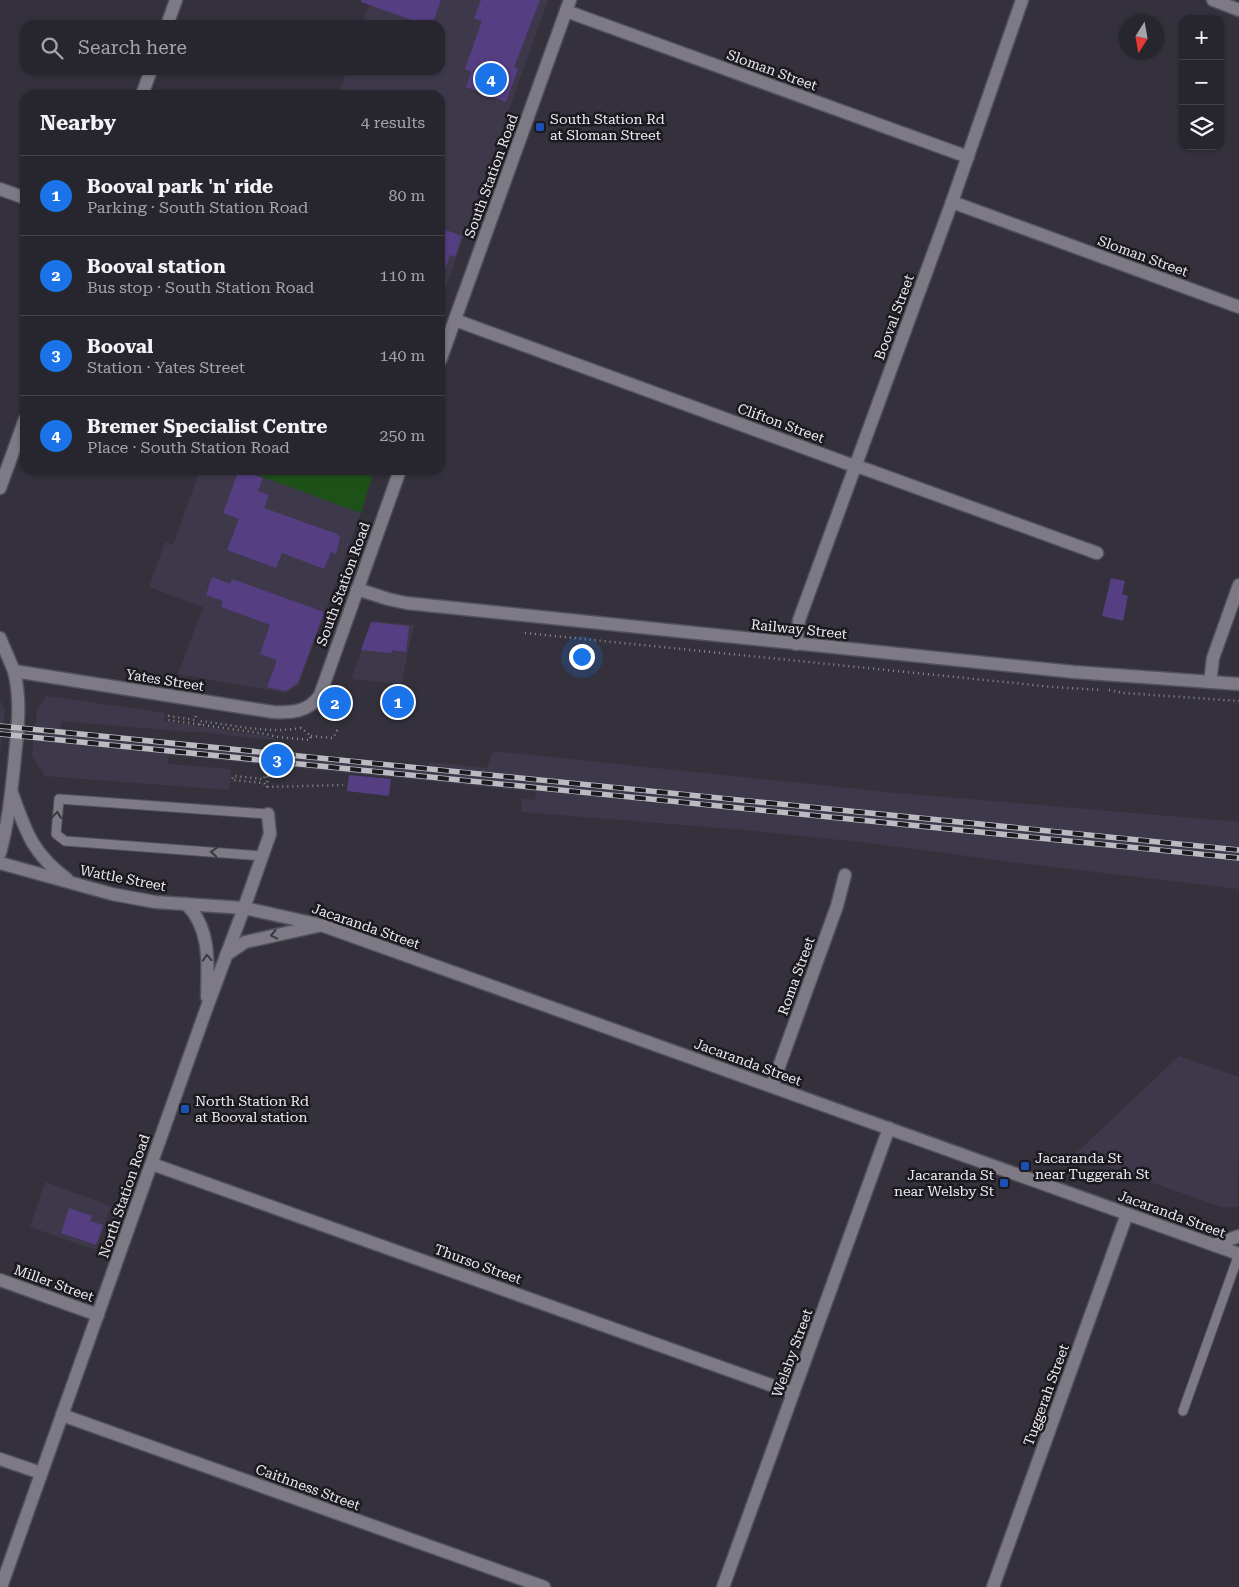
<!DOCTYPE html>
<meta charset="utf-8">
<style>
body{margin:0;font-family:"Roboto Serif",serif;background:#2f2d35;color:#f1f3f6}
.controls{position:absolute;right:15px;top:15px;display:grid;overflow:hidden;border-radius:10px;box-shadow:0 1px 4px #0004}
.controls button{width:45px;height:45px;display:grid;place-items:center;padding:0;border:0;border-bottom:1px solid #434249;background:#27252d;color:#f1f3f6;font:25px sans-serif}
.compass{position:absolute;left:1119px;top:15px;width:45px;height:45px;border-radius:50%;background:#27252d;box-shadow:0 1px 4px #0004;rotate:191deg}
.you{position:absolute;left:581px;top:656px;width:18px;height:18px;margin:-12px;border:4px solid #fff;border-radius:50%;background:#1a73e8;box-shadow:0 0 0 8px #1a73e833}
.badge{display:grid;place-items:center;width:32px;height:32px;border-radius:50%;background:#1a73e8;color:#fff;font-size:16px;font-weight:700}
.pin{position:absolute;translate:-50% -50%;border:2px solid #fff;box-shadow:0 1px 5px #0006}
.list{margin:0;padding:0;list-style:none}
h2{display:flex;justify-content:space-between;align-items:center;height:65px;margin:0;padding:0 20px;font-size:21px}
h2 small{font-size:16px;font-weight:400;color:#a4a5aa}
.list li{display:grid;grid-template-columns:32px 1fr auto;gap:15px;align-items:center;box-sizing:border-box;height:80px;padding:0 20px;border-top:1px solid #434249}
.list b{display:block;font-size:19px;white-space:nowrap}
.list p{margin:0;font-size:16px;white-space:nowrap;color:#a4a5aa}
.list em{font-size:16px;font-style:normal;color:#a4a5aa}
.icon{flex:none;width:28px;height:28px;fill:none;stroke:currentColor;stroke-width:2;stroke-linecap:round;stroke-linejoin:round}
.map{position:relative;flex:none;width:1239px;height:1587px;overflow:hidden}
.search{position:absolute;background:#27252d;box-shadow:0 1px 4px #0004;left:20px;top:20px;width:425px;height:55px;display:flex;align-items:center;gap:12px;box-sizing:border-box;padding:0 18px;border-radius:15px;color:#a4a5aa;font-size:19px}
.panel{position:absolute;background:#27252d;box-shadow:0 1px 4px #0004;left:20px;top:90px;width:425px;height:385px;border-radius:15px}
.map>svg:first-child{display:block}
.built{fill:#3e394a}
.green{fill:#1e5118}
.building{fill:#563e82}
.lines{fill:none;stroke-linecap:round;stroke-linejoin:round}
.service-casing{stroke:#525059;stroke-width:11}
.minor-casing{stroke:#525059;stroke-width:15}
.tertiary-casing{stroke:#525059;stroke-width:15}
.path{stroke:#8e8b94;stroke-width:2.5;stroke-dasharray:1 4;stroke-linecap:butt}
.service{stroke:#7d7a86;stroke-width:9}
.minor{stroke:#7d7a86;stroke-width:12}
.tertiary{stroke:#7d7a86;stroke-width:12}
.rail-casing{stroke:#bcbac2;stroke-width:5.5}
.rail{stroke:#1c1a1f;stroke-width:4;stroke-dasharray:11;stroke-linecap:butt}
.oneway{stroke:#39373e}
.transit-dot{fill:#1a4fb4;stroke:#1c1a1f;stroke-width:2}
.labels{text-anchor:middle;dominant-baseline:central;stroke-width:5;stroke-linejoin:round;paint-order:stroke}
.street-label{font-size:14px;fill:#edebf2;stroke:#1c1a1f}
.poi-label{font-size:14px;fill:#edebf2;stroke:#1c1a1f;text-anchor:start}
</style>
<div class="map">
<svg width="1239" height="1587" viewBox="0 0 1239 1587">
<rect width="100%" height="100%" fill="#34313c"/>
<g class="built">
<path d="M371,0H548L440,304V95H338L347,70H440V25H362Z"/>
<path d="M200,470H244L361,513L299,684L286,693L178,674L203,607L149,587L165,542L173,545Z"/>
<path d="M372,621L414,625L401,684L351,679Z"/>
<path d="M46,696L165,713L164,721L266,736L274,738V740L190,731V732L61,721V729L428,766L429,762L487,768L493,751L886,792L1239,822V889L1004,861L869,843L746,830L521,812L522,798L535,800L536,792L169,755L168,764L231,769L229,790L45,776L32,756L37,710Z"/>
<path d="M0,700L5,711L0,752Z"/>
<path d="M1179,1056L1239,1077L1238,1206L1224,1208L1074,1155Z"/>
<path d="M45,1182L111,1206L96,1250L30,1227Z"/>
</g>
<path class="green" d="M244,470H374L361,513Z"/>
<g class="building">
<path d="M361,0H441L432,25H426L361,2Z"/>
<path d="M481,0H540L514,67L518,69L506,102L466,87L471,72L465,69L482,21L474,18Z"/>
<path d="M440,228L462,236L455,257L450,255L442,279H440Z"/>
<path d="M239,470L263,478L258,491L269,495L264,508L337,534L340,537L336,554L331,552L324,569L282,553L276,568L227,550L239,519L223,513Z"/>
<path d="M212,577L230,584L232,579L324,612L298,683L286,691L267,687L277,660L260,654L270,625L221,607L223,601L206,595Z"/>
<path d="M1111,578L1125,581L1122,594L1128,596L1123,621L1102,616Z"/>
<path d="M371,622L409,626L406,652L392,650V653L361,650Z"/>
<path d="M349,775L391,779L389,796L347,791Z"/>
<path d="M69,1208L92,1216L90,1221L103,1225L96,1245L61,1233Z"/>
</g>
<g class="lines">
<defs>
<g id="service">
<path d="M262,856L65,841L56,834L59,799L268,814"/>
<path d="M1183,1411L1239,1254"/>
</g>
<g id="minor">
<path d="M1213,0L1239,10"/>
<path d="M566,11L968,157"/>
<path d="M167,25L176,0"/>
<path d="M142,95L151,70"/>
<path d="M0,189L25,198"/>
<path d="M952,202L1239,307"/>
<path d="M455,320L846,463L868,470L1097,553"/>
<path d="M0,488L25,419"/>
<path d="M357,589L388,599L406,603L1074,672L1239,684"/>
<path d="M0,638L14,671"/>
<path d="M796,644L799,620L952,202L1022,0"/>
<path d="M1210,682L1213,658L1239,585"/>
<path d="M244,908L270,834L268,814"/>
<path d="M772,1086L837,906L845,875"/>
<path d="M152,1164L793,1393"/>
<path d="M1214,1245L1239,1236"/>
<path d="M0,1280L98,1315"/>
<path d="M62,1415L544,1587"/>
<path d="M0,1459L41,1473"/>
<path d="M723,1587L889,1128"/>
<path d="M993,1587L1127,1214"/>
</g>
<g id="tertiary">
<path d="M440,361L570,0"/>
<path d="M12,793C26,832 32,853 67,879"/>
<path d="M0,853C8,824 11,795 14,766C17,734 22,703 14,671L273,712C291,713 309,712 320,695L400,470"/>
<path d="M0,863L112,894L155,902L244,908L321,925L1239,1254"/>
<path d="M186,904C211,928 208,964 207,997"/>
<path d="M226,955L245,942L318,926"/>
<path d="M1,1587L207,1007L244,908"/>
</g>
</defs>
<use href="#service" class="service-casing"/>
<use href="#minor" class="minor-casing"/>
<use href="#tertiary" class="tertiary-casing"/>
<g class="path">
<path d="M525,633L1053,687L1101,690"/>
<path d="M1109,690L1124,693L1239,701"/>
<path d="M196,716L195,720L169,716L168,720L266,734L277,737L310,740L311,736L301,728C268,734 234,725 200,721V725"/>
<path d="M311,736L333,738L338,729"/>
<path d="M268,776L265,775L264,779L233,776L232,780L264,783L267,787L343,785"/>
<path d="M267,787L268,776"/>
</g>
<use href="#service" class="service"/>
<use href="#minor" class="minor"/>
<use href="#tertiary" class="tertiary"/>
<defs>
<g id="rail">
<path d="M0,726L1239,850"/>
<path d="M0,734L1239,858"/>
</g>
</defs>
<use href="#rail" class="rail-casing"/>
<use href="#rail" class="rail"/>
</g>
<defs><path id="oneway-chevron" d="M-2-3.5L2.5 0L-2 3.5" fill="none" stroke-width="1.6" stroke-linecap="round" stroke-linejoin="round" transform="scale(1.25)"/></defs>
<g class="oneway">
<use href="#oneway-chevron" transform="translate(57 815) rotate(-85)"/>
<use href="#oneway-chevron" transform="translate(214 852) rotate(-176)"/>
<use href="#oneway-chevron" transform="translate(274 935) rotate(167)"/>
<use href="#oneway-chevron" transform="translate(207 958) rotate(-94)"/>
</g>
<g class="transit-dot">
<rect x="535" y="122" width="10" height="10" rx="2.5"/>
<rect x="180" y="1104" width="10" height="10" rx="2.5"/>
<rect x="1020" y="1161" width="10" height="10" rx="2.5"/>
<rect x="999" y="1178" width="10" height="10" rx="2.5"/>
</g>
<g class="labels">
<g class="street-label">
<text transform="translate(772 70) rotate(20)">Sloman Street</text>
<text transform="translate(491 176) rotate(-70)">South Station Road</text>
<text transform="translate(1143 256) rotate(20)">Sloman Street</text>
<text transform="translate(894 317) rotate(-70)">Booval Street</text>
<text transform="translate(781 423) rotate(20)">Clifton Street</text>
<text transform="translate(343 584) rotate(-70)">South Station Road</text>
<text transform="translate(799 629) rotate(6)">Railway Street</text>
<text transform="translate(165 680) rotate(9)">Yates Street</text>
<text transform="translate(123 878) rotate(11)">Wattle Street</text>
<text transform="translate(366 926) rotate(19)">Jacaranda Street</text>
<text transform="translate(796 976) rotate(-70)">Roma Street</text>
<text transform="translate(748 1062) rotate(20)">Jacaranda Street</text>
<text transform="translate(124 1196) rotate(-71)">North Station Road</text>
<text transform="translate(1172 1214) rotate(20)">Jacaranda Street</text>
<text transform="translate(478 1264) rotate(20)">Thurso Street</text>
<text transform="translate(54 1283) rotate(20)">Miller Street</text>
<text transform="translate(792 1353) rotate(-70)">Welsby Street</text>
<text transform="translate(1046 1395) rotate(-70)">Tuggerah Street</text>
<text transform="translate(308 1487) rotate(20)">Caithness Street</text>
</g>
<g class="poi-label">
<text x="550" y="119">South Station Rd<tspan x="550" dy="16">at Sloman Street</tspan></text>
<text x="195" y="1101">North Station Rd<tspan x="195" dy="16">at Booval station</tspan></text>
<text x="1035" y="1158">Jacaranda St<tspan x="1035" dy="16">near Tuggerah St</tspan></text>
<text x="994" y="1175" text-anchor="end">Jacaranda St<tspan x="994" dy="16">near Welsby St</tspan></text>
</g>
</g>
</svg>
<div class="controls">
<button>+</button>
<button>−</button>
<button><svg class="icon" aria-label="layers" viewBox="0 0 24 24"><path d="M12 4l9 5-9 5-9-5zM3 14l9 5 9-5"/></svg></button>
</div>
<svg class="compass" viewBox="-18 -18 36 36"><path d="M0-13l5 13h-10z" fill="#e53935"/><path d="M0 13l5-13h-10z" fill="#a4a5aa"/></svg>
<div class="you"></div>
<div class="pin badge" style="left:398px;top:702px">1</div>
<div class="pin badge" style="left:335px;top:703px">2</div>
<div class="pin badge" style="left:277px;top:760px">3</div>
<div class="pin badge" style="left:491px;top:79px">4</div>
<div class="search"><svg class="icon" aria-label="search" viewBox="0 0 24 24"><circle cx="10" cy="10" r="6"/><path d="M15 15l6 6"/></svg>Search here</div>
<section class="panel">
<h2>Nearby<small>4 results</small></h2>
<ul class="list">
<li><span class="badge">1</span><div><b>Booval park 'n' ride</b><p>Parking · South Station Road</p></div><em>80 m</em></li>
<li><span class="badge">2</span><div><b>Booval station</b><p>Bus stop · South Station Road</p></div><em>110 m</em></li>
<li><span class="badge">3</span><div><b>Booval</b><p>Station · Yates Street</p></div><em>140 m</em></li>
<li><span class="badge">4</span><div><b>Bremer Specialist Centre</b><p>Place · South Station Road</p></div><em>250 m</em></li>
</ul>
</section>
</div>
